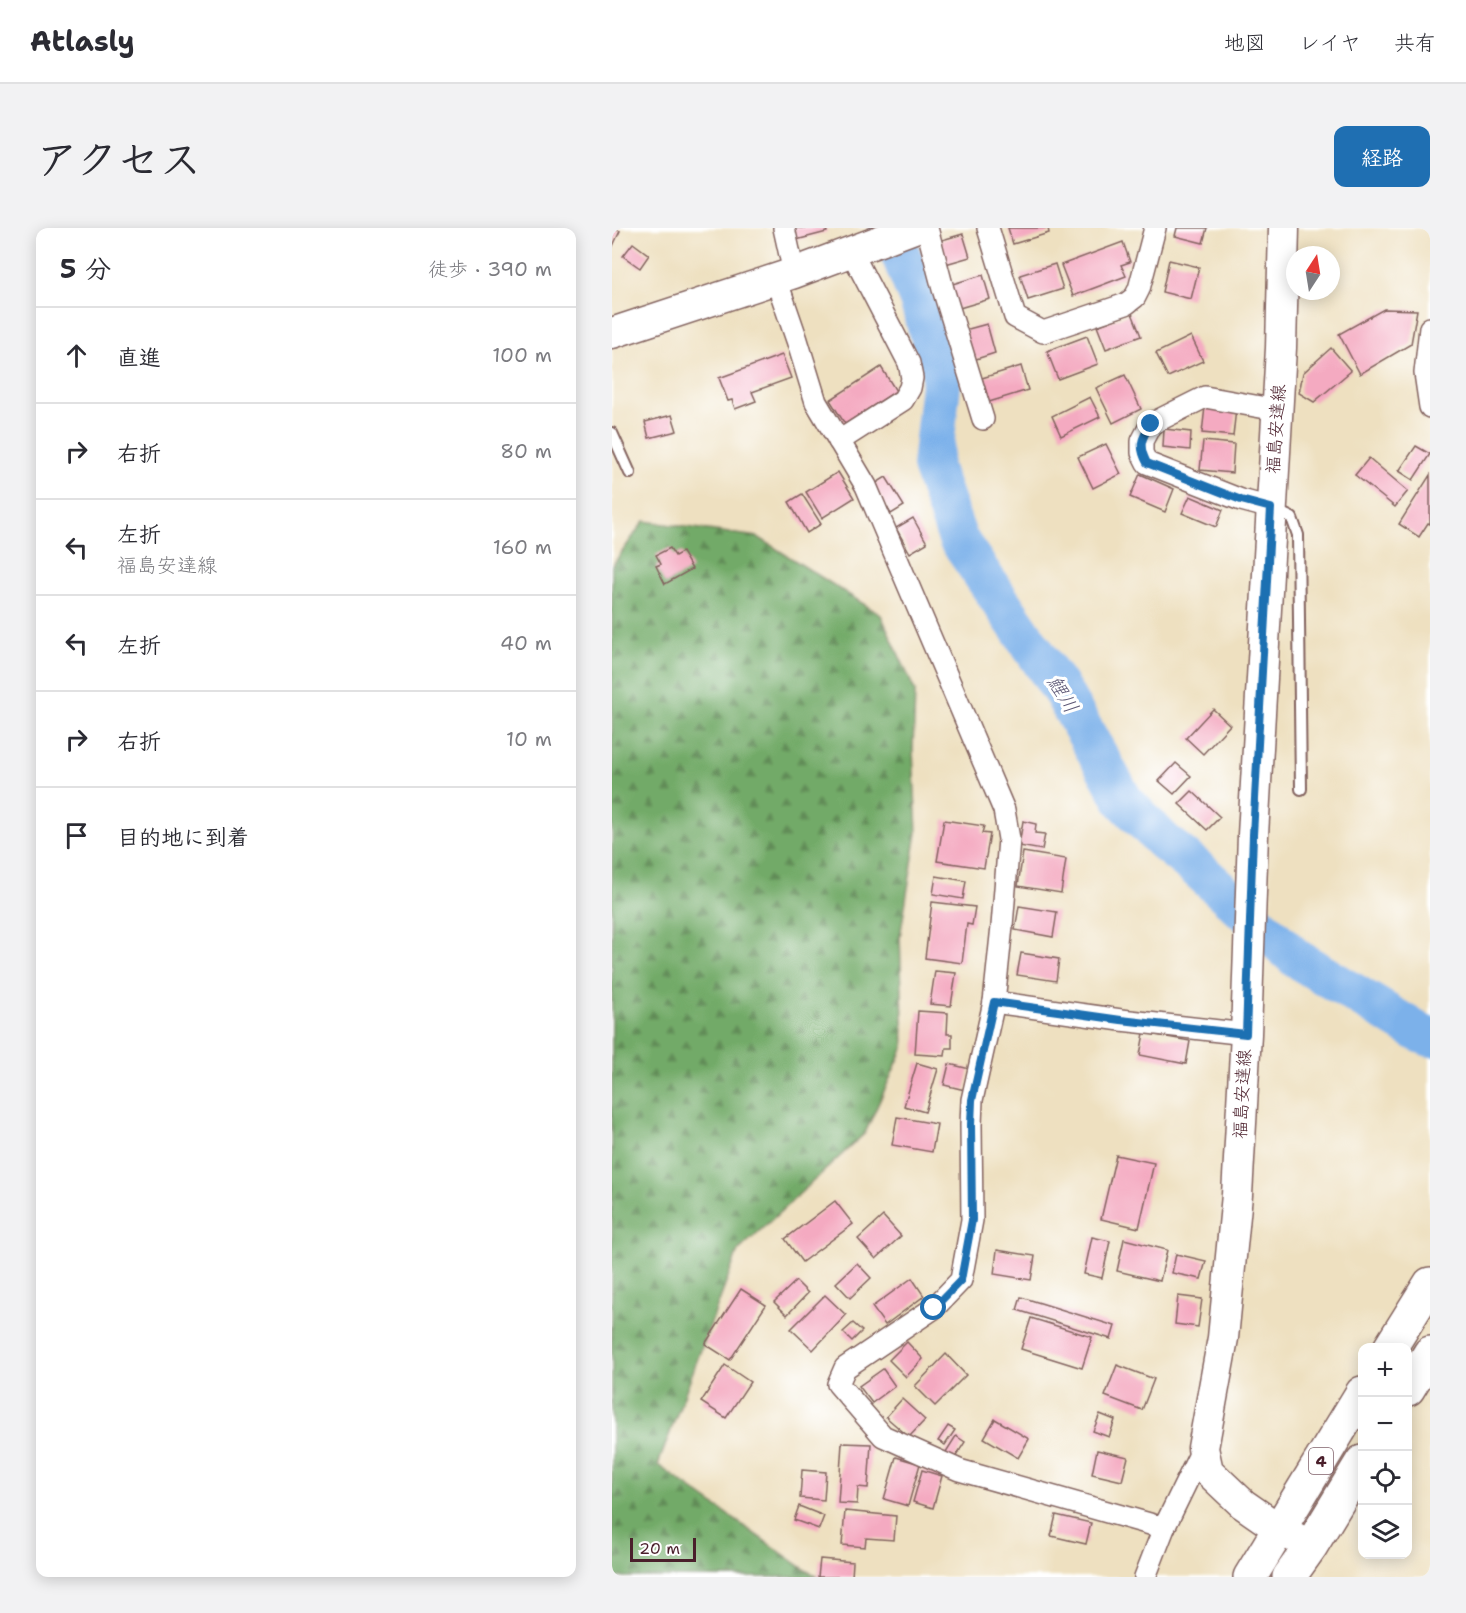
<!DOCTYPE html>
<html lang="ja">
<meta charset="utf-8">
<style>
body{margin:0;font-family:"Shantell Sans","Klee One",sans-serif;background:#f2f2f3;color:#2b2b33}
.controls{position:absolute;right:18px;bottom:18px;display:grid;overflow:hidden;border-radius:12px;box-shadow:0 3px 15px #0003}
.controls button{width:54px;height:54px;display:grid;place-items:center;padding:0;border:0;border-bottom:2px solid #e1e1e2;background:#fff;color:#2b2b33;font:30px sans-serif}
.compass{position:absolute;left:674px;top:18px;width:54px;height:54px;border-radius:50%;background:#fff;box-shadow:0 3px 15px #0003;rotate:12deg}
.scale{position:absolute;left:18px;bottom:15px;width:66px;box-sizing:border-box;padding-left:6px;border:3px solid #4a1f2b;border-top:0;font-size:16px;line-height:21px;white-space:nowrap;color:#4a1f2b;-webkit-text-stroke:4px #fff;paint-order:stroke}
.stop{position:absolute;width:18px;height:18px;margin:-14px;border:4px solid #1f6fb2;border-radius:50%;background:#fff}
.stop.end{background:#1f6fb2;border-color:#fff;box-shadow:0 2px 6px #0008}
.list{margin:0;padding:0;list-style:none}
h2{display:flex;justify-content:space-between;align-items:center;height:78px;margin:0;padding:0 24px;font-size:26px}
h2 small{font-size:20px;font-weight:400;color:#7c7c81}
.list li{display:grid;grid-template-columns:39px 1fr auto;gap:18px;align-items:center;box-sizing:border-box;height:96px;padding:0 24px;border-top:2px solid #e1e1e2}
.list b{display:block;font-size:22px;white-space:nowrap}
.list p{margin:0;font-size:20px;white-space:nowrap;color:#7c7c81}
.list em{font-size:20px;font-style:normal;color:#7c7c81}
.icon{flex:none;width:33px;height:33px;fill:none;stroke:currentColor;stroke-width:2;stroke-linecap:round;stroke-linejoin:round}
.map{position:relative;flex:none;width:818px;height:1349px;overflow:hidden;border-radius:12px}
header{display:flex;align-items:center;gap:36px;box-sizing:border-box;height:84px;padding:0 30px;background:#fff;border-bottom:2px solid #e1e1e2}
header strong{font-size:28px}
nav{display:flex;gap:33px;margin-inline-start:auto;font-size:21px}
.intro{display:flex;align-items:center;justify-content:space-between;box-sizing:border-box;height:144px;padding:0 36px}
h1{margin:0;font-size:42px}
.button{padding:15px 27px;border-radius:12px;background:#1f6fb2;color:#fff;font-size:21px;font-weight:700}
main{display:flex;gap:36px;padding:0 36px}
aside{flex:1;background:#fff;border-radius:12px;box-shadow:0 3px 15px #0003}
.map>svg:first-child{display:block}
.forest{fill:url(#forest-firs);stroke:#5e644a;stroke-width:1.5}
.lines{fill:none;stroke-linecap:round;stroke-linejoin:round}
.river{stroke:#7bb1ea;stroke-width:40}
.building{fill:#f4aac1}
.lane-casing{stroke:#83635f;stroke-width:14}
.street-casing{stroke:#83635f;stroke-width:24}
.secondary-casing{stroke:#83635f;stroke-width:33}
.highway-casing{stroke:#83635f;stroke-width:36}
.lane{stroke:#fff;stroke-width:10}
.street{stroke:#fff;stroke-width:21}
.secondary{stroke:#fff;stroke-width:30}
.highway{stroke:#fff;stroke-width:33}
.route{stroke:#1f6fb2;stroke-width:8}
.labels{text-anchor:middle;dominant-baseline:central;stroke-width:6;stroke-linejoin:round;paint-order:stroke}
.shield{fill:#fff;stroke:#80626b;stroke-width:1.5}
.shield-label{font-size:16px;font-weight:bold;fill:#4a1f2b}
.street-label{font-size:18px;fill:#4a1f2b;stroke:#fff}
.water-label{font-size:20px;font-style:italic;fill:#5e5977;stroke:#fff}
</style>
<header>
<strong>Atlasly</strong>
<nav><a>地図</a><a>レイヤ</a><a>共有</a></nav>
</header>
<div class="intro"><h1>アクセス</h1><a class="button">経路</a></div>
<main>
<aside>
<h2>5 分<small>徒歩 · 390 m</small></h2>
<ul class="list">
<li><svg class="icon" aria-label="ahead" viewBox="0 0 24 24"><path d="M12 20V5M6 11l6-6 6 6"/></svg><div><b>直進</b></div><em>100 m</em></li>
<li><svg class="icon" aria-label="right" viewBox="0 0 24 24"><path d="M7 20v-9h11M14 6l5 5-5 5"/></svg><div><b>右折</b></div><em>80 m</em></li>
<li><svg class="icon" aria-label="left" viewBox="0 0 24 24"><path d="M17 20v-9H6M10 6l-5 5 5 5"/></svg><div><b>左折</b><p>福島安達線</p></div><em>160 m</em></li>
<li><svg class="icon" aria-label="left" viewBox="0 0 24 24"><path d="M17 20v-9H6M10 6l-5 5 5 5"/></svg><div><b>左折</b></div><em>40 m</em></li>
<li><svg class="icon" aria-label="right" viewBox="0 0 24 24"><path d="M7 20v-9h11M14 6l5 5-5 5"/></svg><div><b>右折</b></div><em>10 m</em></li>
<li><svg class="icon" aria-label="arrive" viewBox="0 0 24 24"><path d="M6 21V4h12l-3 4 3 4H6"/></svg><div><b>目的地に到着</b></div></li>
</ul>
</aside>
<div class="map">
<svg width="818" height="1349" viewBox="0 0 818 1349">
<defs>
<pattern id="forest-firs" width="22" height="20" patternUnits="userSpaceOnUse" patternTransform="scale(1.5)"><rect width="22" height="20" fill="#72aa68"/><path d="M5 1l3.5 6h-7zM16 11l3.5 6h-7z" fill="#608a56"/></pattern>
</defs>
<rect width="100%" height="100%" fill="#fff"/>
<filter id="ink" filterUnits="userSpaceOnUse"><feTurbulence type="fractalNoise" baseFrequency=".0167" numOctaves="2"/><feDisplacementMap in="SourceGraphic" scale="12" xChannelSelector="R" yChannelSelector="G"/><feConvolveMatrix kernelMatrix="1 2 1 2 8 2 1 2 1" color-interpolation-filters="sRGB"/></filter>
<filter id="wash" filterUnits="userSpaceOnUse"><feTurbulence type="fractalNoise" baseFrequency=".008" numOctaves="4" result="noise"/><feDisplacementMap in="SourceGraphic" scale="24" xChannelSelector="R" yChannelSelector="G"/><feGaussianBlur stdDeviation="1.35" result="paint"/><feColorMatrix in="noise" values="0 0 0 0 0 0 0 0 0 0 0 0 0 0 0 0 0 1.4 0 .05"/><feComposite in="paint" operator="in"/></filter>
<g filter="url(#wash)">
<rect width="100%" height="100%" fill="#eee0c0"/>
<path class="forest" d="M32,293L146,309L269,387L303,463L301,522L305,605L288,709L292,819L253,905L126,1023L46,1237L195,1343L206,1349H0V338Z"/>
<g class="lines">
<path class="river" d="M278,0L307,72L330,147L320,238L346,311L451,465L512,573L551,613L588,643L685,731L808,805L818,809"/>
</g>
<g id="blocks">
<g class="building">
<path d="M0,0L8,3L0,20Z"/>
<path d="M181,0H214L215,4L184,12Z"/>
<path d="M396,0H436L437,5L401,16Z"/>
<path d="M565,0H595L591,15L563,8Z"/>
<path d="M351,6L358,29L330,37L323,14Z"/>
<path d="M511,14L518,34L509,37L514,48L461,68L449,37Z"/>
<path d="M21,15L37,27L28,40L11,28Z"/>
<path d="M557,32L587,39L579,71L550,64Z"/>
<path d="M443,36L451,61L416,72L408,47Z"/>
<path d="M371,47L378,71L344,81L337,57Z"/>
<path d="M772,81L805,82L799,116L748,146L727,106Z"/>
<path d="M520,85L529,108L494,121L485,98Z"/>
<path d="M375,96L383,125L358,133L349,103Z"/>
<path d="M475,108L486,136L446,151L435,123Z"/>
<path d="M579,108L591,133L556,149L544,125Z"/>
<path d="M719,120L739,143L702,174L687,165L691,145Z"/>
<path d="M170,127L179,150L140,164L144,173L123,181L120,172L116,173L107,150Z"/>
<path d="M409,138L416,162L377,174L370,150Z"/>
<path d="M269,139L284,163L233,196L218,172Z"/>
<path d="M513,147L529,181L501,195L484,160Z"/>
<path d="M478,169L488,189L449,208L440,188Z"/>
<path d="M593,179L624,181L621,208L590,205Z"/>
<path d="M60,187L65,203L37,210L33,194Z"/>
<path d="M552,201L579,204L578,222L551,219Z"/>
<path d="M591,213L622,216L620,245L588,242Z"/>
<path d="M494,216L509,246L481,260L466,229Z"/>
<path d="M804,218L818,226L801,252L787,243Z"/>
<path d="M757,230L796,263L783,279L743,247Z"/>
<path d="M226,244L242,270L210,290L194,264Z"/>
<path d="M528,246L562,261L553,284L518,269Z"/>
<path d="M818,247V296L816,295L807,309L787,296Z"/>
<path d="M274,249L292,278L279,286L261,257Z"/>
<path d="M190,266L209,296L195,305L177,274Z"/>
<path d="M578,268L611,282L604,299L570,285Z"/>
<path d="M301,290L315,315L298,325L284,300Z"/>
<path d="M58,320L63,328L70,324L80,341L53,356L44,338L49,336L44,327Z"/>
<path d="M601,481L618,497L591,526L574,510Z"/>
<path d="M564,535L579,548L562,566L547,553Z"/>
<path d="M580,563L608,589L595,602L567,576Z"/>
<path d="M332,592L372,598L370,605L378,606L372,640L325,633Z"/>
<path d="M411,593L424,596L423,605L433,606L430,622L407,618Z"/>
<path d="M411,624L454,631L449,665L406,658Z"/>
<path d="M324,648L354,653L351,671L321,666Z"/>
<path d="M320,674L363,679L360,697L355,696L350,735L313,730Z"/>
<path d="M407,678L445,684L441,709L403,702Z"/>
<path d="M409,725L447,731L444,753L405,747Z"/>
<path d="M323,743L344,745L339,778L318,776Z"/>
<path d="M306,783L336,785L335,806H340V820H334L333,828L303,826Z"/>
<path d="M532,805L578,813L574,836L528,827Z"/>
<path d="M305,835L326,841L313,884L292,878Z"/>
<path d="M337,836L358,841L353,862L332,857Z"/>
<path d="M285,889L325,896L320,924L280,917Z"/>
<path d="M504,927L542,935L527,1000L489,991Z"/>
<path d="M223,973L241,996L190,1034L173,1011Z"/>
<path d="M271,988L289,1008L264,1031L246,1011Z"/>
<path d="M480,1009L498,1013L490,1050L472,1046Z"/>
<path d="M512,1011L555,1022L548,1053L505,1043Z"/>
<path d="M385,1022L423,1028L419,1052L382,1046Z"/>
<path d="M564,1026L594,1033L589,1051L560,1045Z"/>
<path d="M245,1035L259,1050L238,1070L224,1055Z"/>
<path d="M300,1050L312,1068L273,1097L260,1079Z"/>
<path d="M184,1053L196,1065L175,1087L162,1074Z"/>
<path d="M129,1061L154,1077L118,1132L93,1116Z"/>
<path d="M213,1067L234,1087L201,1122L179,1101Z"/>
<path d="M566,1068L590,1071L586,1099L563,1096Z"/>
<path d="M409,1069L503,1098L499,1111L405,1082Z"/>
<path d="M419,1090L480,1109L470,1140L409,1121Z"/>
<path d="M241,1095L250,1103L240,1113L231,1104Z"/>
<path d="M295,1114L311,1131L294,1149L277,1132Z"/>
<path d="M334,1126L354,1147L323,1178L303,1158Z"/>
<path d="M113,1137L138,1154L114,1190L89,1174Z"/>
<path d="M505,1137L542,1151L530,1182L493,1168Z"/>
<path d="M271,1141L283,1158L260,1175L247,1158Z"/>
<path d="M290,1171L313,1192L297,1209L274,1189Z"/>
<path d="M488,1186L503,1192L497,1209L481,1203Z"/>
<path d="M383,1191L417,1211L406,1230L372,1210Z"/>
<path d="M336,1198L343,1202L333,1217L326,1213Z"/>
<path d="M344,1208L353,1214L341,1233L332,1227Z"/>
<path d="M230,1215L259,1216L256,1260L246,1259L245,1276L226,1275Z"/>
<path d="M485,1222L516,1229L510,1253L480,1246Z"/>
<path d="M284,1229L308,1236L296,1278L272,1271Z"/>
<path d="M190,1242L214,1244L212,1272L188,1270Z"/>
<path d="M310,1242L330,1248L321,1280L301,1274Z"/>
<path d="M187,1278L212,1288L207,1301L182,1292Z"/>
<path d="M233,1283L284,1288L282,1312L254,1310L253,1319L230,1317Z"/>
<path d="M444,1287L479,1295L474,1316L439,1308Z"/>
<path d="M208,1331L241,1334L240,1349H206Z"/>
</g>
</g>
</g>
<g filter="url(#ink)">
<use href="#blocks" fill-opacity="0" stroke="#83635f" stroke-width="1.5"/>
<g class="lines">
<defs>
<g id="lane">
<path d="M0,205L18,245"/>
<path d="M663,282L680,290L686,307L689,561"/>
</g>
<g id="street">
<path d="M172,0L182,45"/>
<path d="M315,0L331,61L371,191"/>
<path d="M376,0L403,89L431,104L514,76L523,69L527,61L543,0"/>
<path d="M164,51L185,112L204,174L254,258L392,582L397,611L390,698L382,774L360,872L359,897L360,992L349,1052L322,1080L233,1140L226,1156L271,1208L347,1242L552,1300"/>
<path d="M818,100L813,145L818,179"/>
<path d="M227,213L291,172L298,160L300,150L297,135L239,23"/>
<path d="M659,280L629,272L535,235L530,225V213L539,196L593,169L665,182"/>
<path d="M382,774L509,792L634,806"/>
<path d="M533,1349L552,1300L591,1220"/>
</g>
<g id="secondary">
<path d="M672,0L669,120L641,607L634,806L625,967L611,1110L591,1220L596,1243L631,1276L667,1301L699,1318"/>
<path d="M0,105L182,45L302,0"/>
</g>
<g id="highway">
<path d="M778,1120L818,1056"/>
<path d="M796,1161L818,1125"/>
<path d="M638,1349L750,1165"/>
<path d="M677,1349L699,1318L750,1234"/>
</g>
</defs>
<use href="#lane" class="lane-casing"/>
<use href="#street" class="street-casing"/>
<use href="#secondary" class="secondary-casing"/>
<use href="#highway" class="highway-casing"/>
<use href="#lane" class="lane"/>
<use href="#street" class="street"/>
<use href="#secondary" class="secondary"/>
<use href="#highway" class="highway"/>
</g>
</g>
<g class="lines" filter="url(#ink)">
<path class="route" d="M322,1080L349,1052L360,992L359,897L360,872L382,774L509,792L634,806L641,607L659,280L629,272L535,235C526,218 529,211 539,196"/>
</g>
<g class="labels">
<rect class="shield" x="697" y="1220" width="24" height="26" rx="4.5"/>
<g class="shield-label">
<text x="709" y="1233">4</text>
</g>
<g class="street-label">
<text transform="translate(664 201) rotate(-86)">福島安達線</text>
<text transform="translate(630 866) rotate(-87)">福島安達線</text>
</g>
<g class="water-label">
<text transform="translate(451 466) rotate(58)">鯉川</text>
</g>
</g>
</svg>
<div class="controls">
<button>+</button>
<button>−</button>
<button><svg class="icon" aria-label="locate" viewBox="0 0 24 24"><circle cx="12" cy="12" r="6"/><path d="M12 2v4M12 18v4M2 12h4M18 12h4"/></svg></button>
<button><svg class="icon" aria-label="layers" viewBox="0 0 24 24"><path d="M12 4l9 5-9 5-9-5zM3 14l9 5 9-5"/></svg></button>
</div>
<svg class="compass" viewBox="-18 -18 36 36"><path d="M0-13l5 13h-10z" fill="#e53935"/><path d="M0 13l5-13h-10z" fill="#7c7c81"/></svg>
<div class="scale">20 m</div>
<div class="stop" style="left:322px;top:1080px"></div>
<div class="stop end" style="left:539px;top:196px"></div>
</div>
</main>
